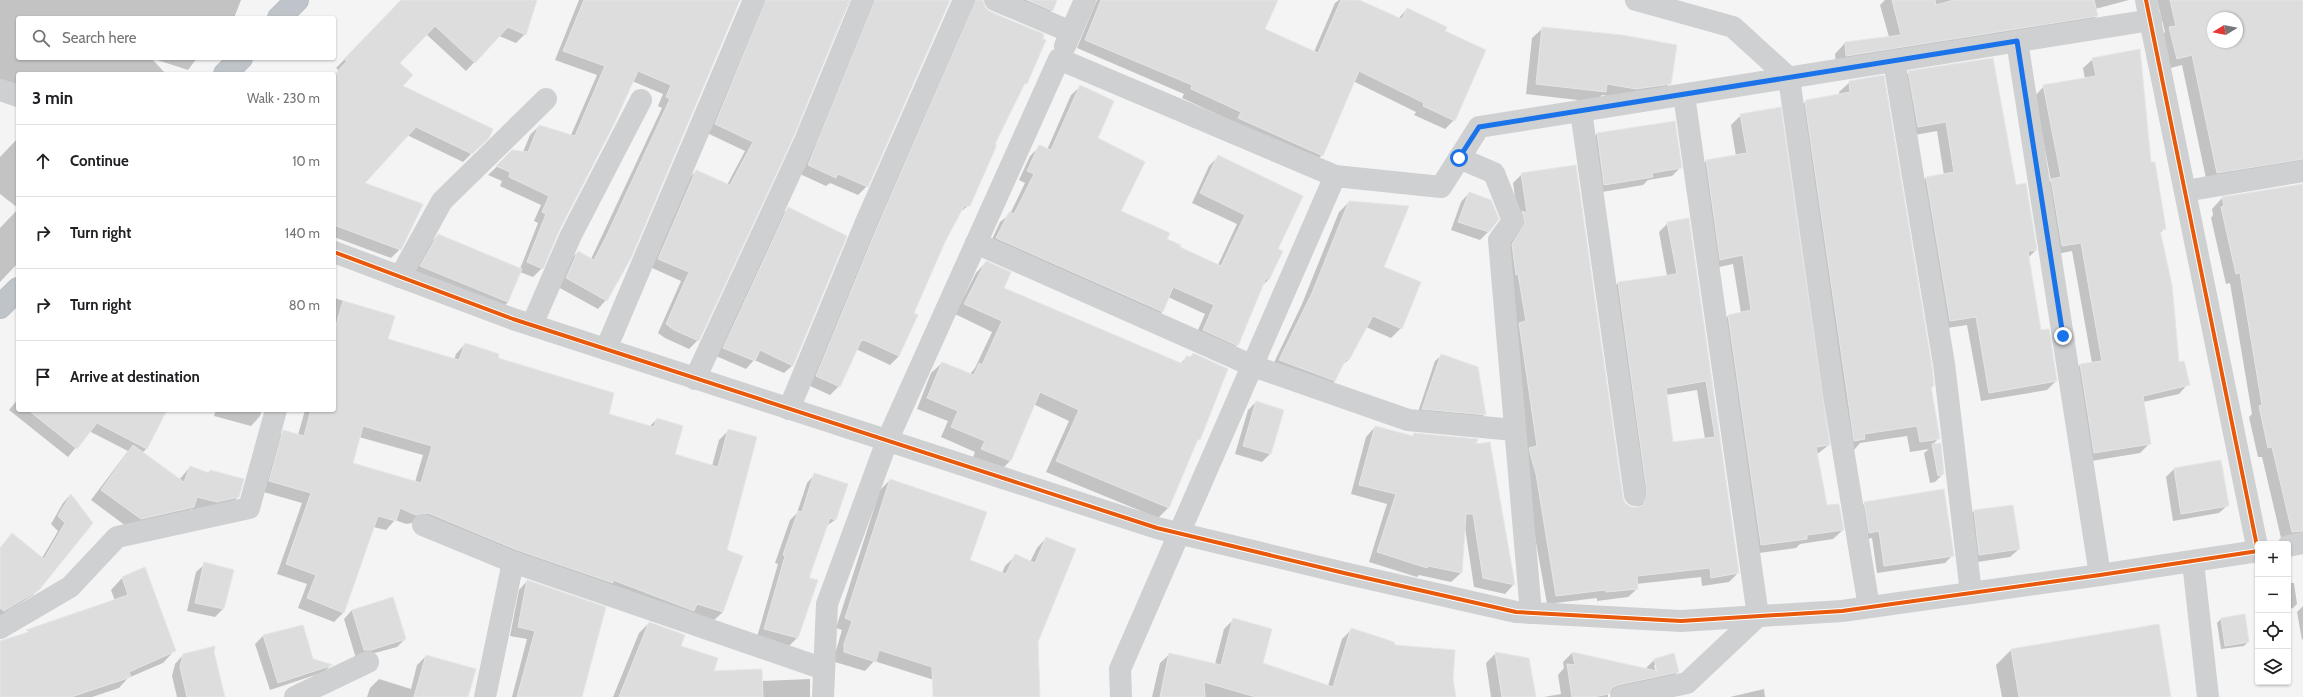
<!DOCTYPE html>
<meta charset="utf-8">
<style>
body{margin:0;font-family:Cabin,sans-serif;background:#f6f6f6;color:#202124}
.controls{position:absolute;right:12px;bottom:12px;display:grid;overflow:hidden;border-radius:4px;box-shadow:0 1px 3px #0004}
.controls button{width:36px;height:36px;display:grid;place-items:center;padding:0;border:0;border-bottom:1px solid #e0e0e0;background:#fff;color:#202124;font:20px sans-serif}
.compass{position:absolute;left:2207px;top:12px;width:36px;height:36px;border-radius:50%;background:#fff;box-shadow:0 1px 3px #0004;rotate:260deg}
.stop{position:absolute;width:12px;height:12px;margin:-9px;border:3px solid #1a73e8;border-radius:50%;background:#fff}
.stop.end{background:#1a73e8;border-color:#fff;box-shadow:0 1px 4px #0008}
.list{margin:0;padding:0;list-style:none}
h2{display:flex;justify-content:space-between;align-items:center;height:52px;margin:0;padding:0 16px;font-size:17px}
h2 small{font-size:13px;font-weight:400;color:#757577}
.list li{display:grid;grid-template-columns:26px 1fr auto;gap:12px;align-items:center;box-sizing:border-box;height:72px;padding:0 16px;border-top:1px solid #e0e0e0}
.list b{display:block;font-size:15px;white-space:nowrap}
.list em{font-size:13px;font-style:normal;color:#757577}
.icon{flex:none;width:22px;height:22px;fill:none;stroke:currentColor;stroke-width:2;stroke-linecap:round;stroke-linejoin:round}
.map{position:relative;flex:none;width:2303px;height:697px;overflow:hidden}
.search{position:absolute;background:#fff;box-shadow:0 1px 3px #0004;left:16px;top:16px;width:320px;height:44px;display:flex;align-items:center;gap:10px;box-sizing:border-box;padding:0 14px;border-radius:4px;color:#757577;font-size:15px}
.panel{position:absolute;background:#fff;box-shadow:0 1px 3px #0004;left:16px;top:72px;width:320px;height:340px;border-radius:4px}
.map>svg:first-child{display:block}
.shadow{fill:#0003;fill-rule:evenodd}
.building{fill:#ddddde;stroke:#e5e6e7;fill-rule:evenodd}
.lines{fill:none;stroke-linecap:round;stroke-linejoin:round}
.highway-casing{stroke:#b9bec3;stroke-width:24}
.minor{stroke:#ced0d2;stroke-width:22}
.highway{stroke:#bec4c9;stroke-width:22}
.cycleway-casing{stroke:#fff;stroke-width:6}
.cycleway{stroke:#e8590c;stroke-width:4}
.route{stroke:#1a73e8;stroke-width:5}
</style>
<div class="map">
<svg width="2303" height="697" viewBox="0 0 2303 697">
<rect width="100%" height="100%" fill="#f4f4f4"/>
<g class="shadow">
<path d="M0,0H241L234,18H18V58H151L166,74H18V87L0,81Z"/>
<path d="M402,0H536L525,34L516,43L499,36L466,71L426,34L399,63L401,86L488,137L463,162L407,135L363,183L400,249L391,258L334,237V76L339,71L336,68Z"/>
<path d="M579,0H739L606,300L598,309L558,287L569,261L578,252L591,259L662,108L658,106L663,94L632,81L559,229L542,268L533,277L520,272L508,302L496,314L409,278L426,247L438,235L520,269L538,223L534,221L541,205L500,186L502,181L488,175L513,151L523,152L530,135L539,126L571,135L597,75L555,60Z"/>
<path d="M754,0H850L793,136L698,340L689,349L665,338L658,333L681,281L650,267L687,180L696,171L727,185L745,151L707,133Z"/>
<path d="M861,0H949L867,186L858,195L830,183L826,186L800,174Z"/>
<path d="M963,0H982L985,9L1043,35L1026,83L1021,89L995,141L969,205L958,214L944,241L913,314L917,315L899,356L890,365L856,349L839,386L830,395L808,385Z"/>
<path d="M998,0H1056L1052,10L1044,19Z"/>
<path d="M1097,0H1277L1264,29L1314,52L1335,3L1339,0H1356L1398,19L1407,9L1444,32L1454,120L1445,129L1414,115L1416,112L1353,81L1322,155L1313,164L1232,121L1182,98L1184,94L1077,48Z"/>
<path d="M1885,0H2129L2095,9L2097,16L2086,26L1836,66L1835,54L1845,43L1889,37L1880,5Z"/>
<path d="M2157,0H2303V174L2207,183L2182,65L2167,69L2159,39L2165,32ZM2213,18H2237V42H2213Z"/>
<path d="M1543,28L1670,83L1659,94L1625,99L1602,95L1595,102L1526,94L1532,38Z"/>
<path d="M151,58H197L188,70Z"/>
<path d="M2093,59L2150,164L2165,228L2160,233L2178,363L2188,384L2179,394L2143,402L2150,443L2140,453L2085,462L2071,374L2080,365L2092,363L2072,251L2052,255L2042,189L2051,181L2035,96L2044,86L2085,79L2083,68Z"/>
<path d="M1909,72L2015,186L2036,250L2028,258L2041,332L2056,381L2047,390L1981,401L1967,325L1941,329L1917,187L1926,178L1944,175L1937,131L1909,136L1900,81Z"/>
<path d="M1850,82L1933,386L1930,389L1939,438L1932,445L1940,444L1943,474L1935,482L1930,483L1924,453L1929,449L1910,452L1907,436L1860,443L1854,450L1796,112L1806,101L1839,95V92Z"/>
<path d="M1081,86L1120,212L1178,248L1218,265L1237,224L1192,203L1209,166L1218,157L1277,250L1269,279L1262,286L1237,345L1228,354L1194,339L1205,314L1168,297L1162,312L1153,321L988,248L1000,222L1010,214L1025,183L1019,180L1030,156L1040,146L1047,150L1071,95Z"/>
<path d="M1741,115L1829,445L1816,455L1826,506L1843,530L1833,539L1800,544L1796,548L1751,554L1719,325L1728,316L1741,313L1733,264L1710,269L1697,171L1706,161L1736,156L1731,125Z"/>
<path d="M1597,134L1681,167L1672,176L1648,180L1643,185L1596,193L1589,142Z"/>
<path d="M18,138V208L0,194V157Z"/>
<path d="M1522,174L1622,497L1625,504L1630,508H1637L1639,503L1609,292L1618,283L1667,276L1659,232L1668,223L1688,219L1738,573L1729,582L1702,586L1701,577L1636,584L1637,589L1628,597L1597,601V598L1547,604L1521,458L1503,253L1518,217L1513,183ZM1697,390L1705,439L1672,443L1666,395Z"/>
<path d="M2303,185V537L2282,542L2262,457H2258L2249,417L2252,414L2230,283L2226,284L2211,218L2213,215L2212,209L2222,198Z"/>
<path d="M1469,193L1489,231L1480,240L1451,230L1461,202Z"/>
<path d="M1349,202L1383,267L1401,328L1391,338L1366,327L1348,360L1341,366L1335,381L1324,391L1270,371L1302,304L1339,212Z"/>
<path d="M789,208L793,365L784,373L754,360L746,369L716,356L780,216Z"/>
<path d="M18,209V263L0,282V228Z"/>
<path d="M986,262L1003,289L1180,364L1187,357L1189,358L1193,354L1199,439L1195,444L1168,508L1158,518L1046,472L1069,421L1033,404L1010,461L1000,471L972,460L975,452L941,437L948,421L917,409L931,373L942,363L970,374L975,368L992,332L955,314L976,273Z"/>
<path d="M334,298L394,316L387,340L454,360L456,354L465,344L608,415L649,427L657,419L674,455L712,466L719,440L729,430L725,551L741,556L723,612L713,621L418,522L406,524L395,520L386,530L373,527L344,612L334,622L298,608L307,584L277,574L302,503L260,491L274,441L284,431L298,435L305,410H334ZM359,437L423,455L415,482L351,464Z"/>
<path d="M1442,355L1485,414L1478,421L1417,415L1435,361Z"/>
<path d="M18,399V410H166L147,448L142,453L179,480L190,467L207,474L210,471L238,497L227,508L206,512L191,509L182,517L130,529L91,500L128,451L89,431L68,457L9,410Z"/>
<path d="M1256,402L1270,454L1262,462L1235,454L1248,410Z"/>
<path d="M216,410H262L260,416L251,426L214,416Z"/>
<path d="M1375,427L1411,437L1414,434L1475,445L1514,584L1505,594L1474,587L1465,528L1461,573L1451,582L1419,575L1417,577L1369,562L1387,504L1351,494L1366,437Z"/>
<path d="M2174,469L2228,505L2219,513L2173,521L2166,477Z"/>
<path d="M815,474L846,484L835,520L825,527L808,578L816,581L797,638L789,646L757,637L778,564L775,563L790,520L797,513L807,483Z"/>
<path d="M890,480L969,561L1002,573L1005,566L1015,556L1030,562L1037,548L1046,538L1037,642L1039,697H988L874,661L865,671L835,662V654L842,630L836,628L880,490Z"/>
<path d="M70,495L91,523L41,587L33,595L0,616V548L12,534L42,558L58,531L51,524L63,503Z"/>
<path d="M1865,503L1953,555L1945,563L1877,573L1872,538L1862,540L1857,511Z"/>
<path d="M1974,511L2019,549L2010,557L1971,563L1966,519Z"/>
<path d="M205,564L233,571L223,609L215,617L187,611L196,572Z"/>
<path d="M144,568L174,651L163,663L128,678L119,688L92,697H0V642L115,601L111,590L122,578Z"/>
<path d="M527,581L581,697H512L527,639L510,636L519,590Z"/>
<path d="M2288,583H2294L2297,604L2293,608L2288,609Z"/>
<path d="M392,598L405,639L397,647L356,658L344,619L352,610Z"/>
<path d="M2303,606V639L2302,640L2297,612Z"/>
<path d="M1234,619L1261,664L1328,686L1342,639L1352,629L1394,646L1452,679L1455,697H1152L1160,663L1170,654L1215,664L1224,629Z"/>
<path d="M2221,619L2248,642L2244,646L2221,649L2217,623Z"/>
<path d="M649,623L713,672L761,681L810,679V697H613L639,633Z"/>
<path d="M302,626L313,659L331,665L324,672L270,690L255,644L263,636Z"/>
<path d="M2011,650L2170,697H2002L1996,665Z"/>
<path d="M213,652L224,697H177L172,676L175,664L183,655Z"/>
<path d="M1572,653L1645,669L1654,660L1678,672L1668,681L1608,694V697H1544L1561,694L1558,675L1564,668L1563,662ZM1654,665H1656L1659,675L1657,676Z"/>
<path d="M1495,654L1535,697H1491L1486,663Z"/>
<path d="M426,656L467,697H367L370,688L379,679L411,689L417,665Z"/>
<path d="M1764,689L1765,697H1730Z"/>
</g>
<g class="building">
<path d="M401,0H537L526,35L508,27L475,63L435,26L400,63L413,75L403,86L493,129L489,138L472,154L416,127L365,183L423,204L401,250L334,225V75L347,61L344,59Z"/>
<path d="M584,0H740L632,256L607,301L566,278L578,251L594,260L606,237L670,99L666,97L671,85L638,71L614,124L560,229L543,269L527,262L546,214L542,212L549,196L509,177L510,172L496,166L512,150L528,152L539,125L575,136L605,66L563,51Z"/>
<path d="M766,0H849L794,136L699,341L674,330L666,324L689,272L658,259L696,170L730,185L753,142L715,124Z"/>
<path d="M875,0H950L868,187L838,174L836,178L808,165Z"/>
<path d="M976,0H983L985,7L990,12L1044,34L1043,39L1046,40L1027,84L1025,83L996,142V147L970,206H964L945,242L914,313L918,315L899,356L864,340L861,341L840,387L816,376L878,225Z"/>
<path d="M1027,0H1057L1053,11Z"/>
<path d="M1101,0H1278L1265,29L1318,53L1341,0H1359L1402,19L1407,8L1447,27L1445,31L1486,50L1455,121L1423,106L1424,103L1359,71L1323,156L1238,118L1241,112L1191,89L1192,85L1085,40Z"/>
<path d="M1892,0H1935L1936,5L1954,0H2094L2098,16L1846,56L1845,42L1901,35Z"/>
<path d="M2170,0H2303V159L2217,173L2192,55L2177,59L2169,27L2176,26ZM2213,18H2237V42H2213Z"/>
<path d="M1542,27L1622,35L1677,45L1671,84L1636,89L1607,84L1606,92L1536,84Z"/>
<path d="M2140,49L2151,162H2155L2166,229L2160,230L2172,285L2179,362L2184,361L2190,385L2143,396L2151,444L2094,453L2080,364L2102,361L2081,243L2062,246L2051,179L2061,177L2043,85L2096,76L2092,58Z"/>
<path d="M1993,58L2016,185L2026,183L2037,250L2028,251L2041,330L2049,329L2057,381L1989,393L1976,317L1950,321L1926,177L1954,172L1946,122L1918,127L1908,71Z"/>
<path d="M1884,75L1932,366L1934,386L1931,387L1940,439L1920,442L1917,426L1864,434L1865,439L1854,441L1805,103L1806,100L1850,92L1849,81Z"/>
<path d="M1080,85L1114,101L1098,138L1145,162L1121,211L1170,233L1167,239L1181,245L1180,247L1221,266L1245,215L1200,193L1218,155L1303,196L1278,249L1283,251L1269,280L1266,278L1238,346L1203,330L1214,305L1173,287L1163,312L996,238L1009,212L1014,214L1034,174L1027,171L1039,145L1051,150Z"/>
<path d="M1781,107L1830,445L1816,447L1827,505L1839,504L1844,530L1807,535V539L1761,545L1728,315L1751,310L1743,255L1720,260L1706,160L1747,153L1740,114Z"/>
<path d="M1675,121L1682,168L1652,173L1653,177L1604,185L1597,133Z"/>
<path d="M1576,165L1623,497L1625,503L1631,507H1637L1643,505L1647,493L1618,282L1677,274L1667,222L1689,218L1739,573L1711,578L1710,568L1637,576L1638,589L1606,592L1605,590L1556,596L1536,474L1530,453L1529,448L1537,446L1519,323L1526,321L1518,274L1516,275L1512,244L1525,223L1522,211L1527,213L1521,173ZM1706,381L1715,437L1673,442L1666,388Z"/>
<path d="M2303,184V531L2292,532L2272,447L2268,448L2259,406L2262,405L2240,273L2236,274L2221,207L2224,206L2222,197Z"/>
<path d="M1469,192L1491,200L1499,219L1489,232L1458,222Z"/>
<path d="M1349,201L1409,206L1384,267L1421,282L1402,329L1373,316L1349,360L1346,359L1335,381L1279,360L1312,293Z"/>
<path d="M788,207L847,236L793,366L760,350L755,361L723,348Z"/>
<path d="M438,234L522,269L508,302L420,266Z"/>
<path d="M986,261L1011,272L1004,288L1183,364L1186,356L1191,357L1193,353L1228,369L1200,440L1198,439L1169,508L1056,461L1079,410L1040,392L1011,461L981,449L985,441L951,427L958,411L927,398L942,362L974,375L979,363L982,365L1002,321L964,304Z"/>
<path d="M343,301L395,316L388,339L459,360L465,343L499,354L498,358L614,393L609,414L654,427L657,418L683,426L675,454L718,467L728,429L757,437L727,550L743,556L723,612L697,604L694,611L613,580V583L517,550L428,513L416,515L400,508L396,521L378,516L344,613L307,598L316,575L286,564L311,493L269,481L283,430L304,436L311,410H334V332ZM363,426L432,446L421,483L353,463Z"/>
<path d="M1441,354L1478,367L1486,415L1422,409Z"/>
<path d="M1256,401L1284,410L1271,454L1243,446Z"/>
<path d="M28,410H167L147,449L97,423L77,449Z"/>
<path d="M1375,426L1413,436L1414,433L1478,439L1476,444L1490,442L1515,585L1483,578L1473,514H1466L1462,573L1428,566L1427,568L1377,552L1396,494L1359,485Z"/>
<path d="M1941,443L1944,474L1938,476L1932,444Z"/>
<path d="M133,445L184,482L190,466L209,473L210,470L244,479L239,497L217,502L197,497L194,507L141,519L101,490Z"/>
<path d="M2221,460L2229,506L2181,514L2174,468Z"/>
<path d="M814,473L848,484L836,520L830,518L809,578L818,580L798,638L764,629L785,556L783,555L798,511L802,512Z"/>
<path d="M890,479L987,512L970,560L1006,574L1015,554L1035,563L1046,537L1076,549L1038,642L1040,697H933L932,667L879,650L876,662L844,652V644L852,621L845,618Z"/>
<path d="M1944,489L1954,556L1884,566L1879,531L1869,533L1864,502Z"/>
<path d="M71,494L93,523L39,590L4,611L0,608V548L12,533L44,559L65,523L58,516Z"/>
<path d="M2013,505L2020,549L1979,555L1974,510Z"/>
<path d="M204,562L234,570L224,609L195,603Z"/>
<path d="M145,567L176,651L129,672L131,677L71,697H0V641L29,632L26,630L128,595L122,577Z"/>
<path d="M527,580L606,607L582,697H517L535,631L518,627Z"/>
<path d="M393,597L406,639L371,650H364L352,610Z"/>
<path d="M2245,614L2249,642L2225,646L2221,618Z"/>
<path d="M1233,618L1272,629L1263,663L1333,687L1351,628L1394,642L1395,645L1455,650L1453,679L1456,697H1256L1204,682L1205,697H1160L1169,653L1221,665Z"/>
<path d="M649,622L685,635L681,646L718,658L714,671L762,669L763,697H619Z"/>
<path d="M2159,624L2171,697H2019L2011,649Z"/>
<path d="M303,625L313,659L333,665L278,683L263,635Z"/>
<path d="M215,646L214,652L225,697H187L180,667L183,654Z"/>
<path d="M1495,652L1529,658L1536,697H1502Z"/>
<path d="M1572,652L1657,671L1654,659L1674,653L1679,672L1618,685L1612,688L1609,694L1593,697H1572L1567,664L1575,665Z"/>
<path d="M426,655L476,669L468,697H414Z"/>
</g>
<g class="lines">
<defs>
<g id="highway">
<path d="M279,18L297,0"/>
<path d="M225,74L241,58"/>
<path d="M0,307L18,289"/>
</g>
</defs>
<use href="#highway" class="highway-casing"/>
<g class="minor">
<path d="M995,0L1071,32"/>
<path d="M1636,0L1733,27L1789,78L1834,395L1869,607"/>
<path d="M2017,41L2100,575"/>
<path d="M1065,46L1085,0"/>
<path d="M1894,61L1944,364L1971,593"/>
<path d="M0,90L18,96"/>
<path d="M1581,111L1635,495"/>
<path d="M1459,158L1494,173L1513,221L1499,240L1531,613"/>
<path d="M2185,191L2303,171"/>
<path d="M976,243L1253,366L1408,420L1514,430"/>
<path d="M334,252L513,319L1157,528L1344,573L1516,612L1681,621L1842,611L2100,575L2258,551L2146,0"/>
<path d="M400,277L442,201L546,99"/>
<path d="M532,325L571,235L641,100"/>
<path d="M606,349L754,0"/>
<path d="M695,379L805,141L863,0"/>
<path d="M789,409L867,220L964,0"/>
<path d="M423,525L513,562"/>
<path d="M2288,546L2303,543"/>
<path d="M2193,562L2208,697"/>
<path d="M0,628L70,587L117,537L249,508L276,410"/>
<path d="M295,697L368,662"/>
<path d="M485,697L513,562L824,669"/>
<path d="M823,697L827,604L887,441L1059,59L1335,176"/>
<path d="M1121,697L1120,669L1335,176L1441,187L1479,127L2151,20"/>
<path d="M1621,697L1687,683L1758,616L1684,95"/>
</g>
<use href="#highway" class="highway"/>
<defs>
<path id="cycleway" d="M334,252L513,319L1157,528L1344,573L1516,612L1681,621L1842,611L2100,575L2258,551L2146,0"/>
</defs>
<use href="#cycleway" class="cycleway-casing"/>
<use href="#cycleway" class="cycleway"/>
</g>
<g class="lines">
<path class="route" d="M1459,158L1479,127L2017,41L2063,336"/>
</g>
</svg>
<div class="controls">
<button>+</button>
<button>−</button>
<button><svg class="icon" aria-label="locate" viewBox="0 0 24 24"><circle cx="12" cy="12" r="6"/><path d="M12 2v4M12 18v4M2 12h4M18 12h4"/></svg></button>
<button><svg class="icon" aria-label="layers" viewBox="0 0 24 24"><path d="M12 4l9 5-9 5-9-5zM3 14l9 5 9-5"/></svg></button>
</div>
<svg class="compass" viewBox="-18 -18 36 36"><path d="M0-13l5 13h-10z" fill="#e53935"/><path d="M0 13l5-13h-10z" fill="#757577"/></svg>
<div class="stop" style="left:1459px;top:158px"></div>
<div class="stop end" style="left:2063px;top:336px"></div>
<div class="search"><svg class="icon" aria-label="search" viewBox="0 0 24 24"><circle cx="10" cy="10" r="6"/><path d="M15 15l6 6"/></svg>Search here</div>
<section class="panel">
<h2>3 min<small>Walk · 230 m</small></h2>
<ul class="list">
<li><svg class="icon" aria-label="ahead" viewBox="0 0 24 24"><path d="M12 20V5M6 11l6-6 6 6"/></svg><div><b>Continue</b></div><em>10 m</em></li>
<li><svg class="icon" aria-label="right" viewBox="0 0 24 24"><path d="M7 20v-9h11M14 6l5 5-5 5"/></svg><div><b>Turn right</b></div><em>140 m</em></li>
<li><svg class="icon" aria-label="right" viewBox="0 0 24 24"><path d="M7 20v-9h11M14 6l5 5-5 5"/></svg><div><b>Turn right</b></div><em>80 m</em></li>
<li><svg class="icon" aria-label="arrive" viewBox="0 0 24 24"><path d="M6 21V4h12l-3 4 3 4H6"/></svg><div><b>Arrive at destination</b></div></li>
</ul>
</section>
</div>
